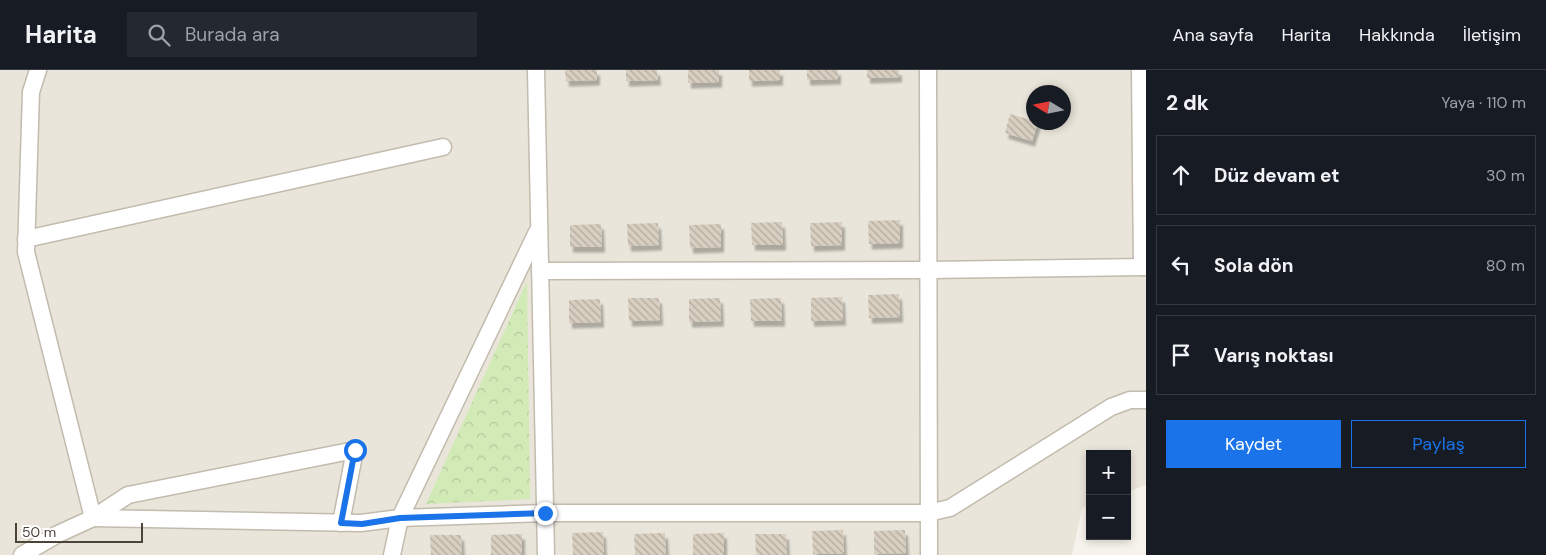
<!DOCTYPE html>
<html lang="tr">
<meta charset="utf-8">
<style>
body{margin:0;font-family:"DM Sans",sans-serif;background:#242831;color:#f1f3f6}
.controls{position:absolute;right:15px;bottom:15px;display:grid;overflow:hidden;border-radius:0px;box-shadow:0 2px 8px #0003}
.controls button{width:45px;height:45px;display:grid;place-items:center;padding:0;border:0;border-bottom:1px solid #363941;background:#171b24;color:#f1f3f6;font:25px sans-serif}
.compass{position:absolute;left:1026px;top:15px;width:45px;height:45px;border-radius:50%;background:#171b24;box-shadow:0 2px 8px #0003;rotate:280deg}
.scale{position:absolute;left:15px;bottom:12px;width:128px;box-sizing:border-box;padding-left:5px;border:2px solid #4b4439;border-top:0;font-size:14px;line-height:18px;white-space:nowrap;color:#4b4439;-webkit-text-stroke:4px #fff;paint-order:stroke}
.stop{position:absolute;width:15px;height:15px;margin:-11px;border:4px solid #1a73e8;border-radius:50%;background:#fff}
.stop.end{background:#1a73e8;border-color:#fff;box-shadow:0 1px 5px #0008}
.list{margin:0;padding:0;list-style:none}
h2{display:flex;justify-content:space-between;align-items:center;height:65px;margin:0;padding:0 20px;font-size:21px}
h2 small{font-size:16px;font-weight:400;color:#9ea1a6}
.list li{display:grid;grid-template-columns:32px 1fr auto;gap:15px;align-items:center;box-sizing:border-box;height:80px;margin:0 10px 10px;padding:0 10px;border:1px solid #363941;border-radius:0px}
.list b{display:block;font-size:19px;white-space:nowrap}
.list em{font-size:16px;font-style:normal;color:#9ea1a6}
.actions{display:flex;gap:10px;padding:15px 20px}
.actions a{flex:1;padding:11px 0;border:1px solid #1a73e8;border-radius:0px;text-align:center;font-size:18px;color:#1a73e8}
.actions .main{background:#1a73e8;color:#fff}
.icon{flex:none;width:28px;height:28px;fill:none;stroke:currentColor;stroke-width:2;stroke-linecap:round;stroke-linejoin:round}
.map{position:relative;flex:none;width:1146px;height:485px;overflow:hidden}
header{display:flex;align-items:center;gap:30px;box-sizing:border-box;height:70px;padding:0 25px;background:#171b24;border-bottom:1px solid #363941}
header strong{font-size:24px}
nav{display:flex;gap:28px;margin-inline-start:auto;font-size:18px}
.search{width:350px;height:45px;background:#242831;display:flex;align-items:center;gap:12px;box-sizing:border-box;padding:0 18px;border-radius:0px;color:#9ea1a6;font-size:19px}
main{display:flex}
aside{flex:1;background:#171b24}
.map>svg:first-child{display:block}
.residential{fill:#eae5da;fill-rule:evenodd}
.forest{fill:url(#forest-crowns)}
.building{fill:url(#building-back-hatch);filter:url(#shadow)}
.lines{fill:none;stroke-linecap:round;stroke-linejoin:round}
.street-casing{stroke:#c2bbae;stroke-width:19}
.street{stroke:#fff;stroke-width:16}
.route{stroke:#1a73e8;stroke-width:6}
</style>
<header>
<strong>Harita</strong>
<div class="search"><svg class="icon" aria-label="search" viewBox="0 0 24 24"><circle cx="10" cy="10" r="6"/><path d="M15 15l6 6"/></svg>Burada ara</div>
<nav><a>Ana sayfa</a><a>Harita</a><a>Hakkında</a><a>İletişim</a></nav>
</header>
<main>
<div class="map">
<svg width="1146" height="485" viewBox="0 0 1146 485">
<defs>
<pattern id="forest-crowns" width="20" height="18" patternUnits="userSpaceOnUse" patternTransform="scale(1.25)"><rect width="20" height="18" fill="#d2eab5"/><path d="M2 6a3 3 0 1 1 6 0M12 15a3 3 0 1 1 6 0" fill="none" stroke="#b6ca9c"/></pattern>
<pattern id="building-back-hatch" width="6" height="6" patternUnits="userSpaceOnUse" patternTransform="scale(1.25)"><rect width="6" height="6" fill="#d8cfc1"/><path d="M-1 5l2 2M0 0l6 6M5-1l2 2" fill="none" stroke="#b1aa9e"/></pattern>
<filter id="shadow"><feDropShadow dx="3" dy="5.5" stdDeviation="1" flood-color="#0004"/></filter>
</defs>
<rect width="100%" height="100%" fill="#f6f3ec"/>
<path class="residential" d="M0,0H1146V415L1127,422V384H1090V435L1082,438L1072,485H0ZM1034,22H1064V52H1034Z"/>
<path class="forest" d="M527,211L530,429L426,434Z"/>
<g class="building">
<path d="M565,0H597V10L566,11Z"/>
<path d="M626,0H657L658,10L626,11Z"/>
<path d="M688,0H719V12L688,13Z"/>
<path d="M749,0H780V10L749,11Z"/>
<path d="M807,0H838V9L807,10Z"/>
<path d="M867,0H899V7L867,8Z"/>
<path d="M1010,44L1038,52L1032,71L1005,63Z"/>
<path d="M900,150V173L869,174L868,151Z"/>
<path d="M782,152L783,175H752L751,153Z"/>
<path d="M842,152V175L811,176L810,153Z"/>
<path d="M658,153L659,175L628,176L627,154Z"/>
<path d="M601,154L602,177H570V155Z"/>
<path d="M721,154V177L690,178L689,155Z"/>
<path d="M899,224L900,247L869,248L868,225Z"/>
<path d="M842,227L843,250L811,251V228Z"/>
<path d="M628,228H659L660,250L629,251Z"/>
<path d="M720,228L721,251L689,252V229Z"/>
<path d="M781,228L782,251H751L750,229Z"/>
<path d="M600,229L601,252L569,253V230Z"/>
<path d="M843,460L844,484H813L812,461Z"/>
<path d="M905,460L906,483L874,484V461Z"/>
<path d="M603,462L604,485H573L572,463Z"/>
<path d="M665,463L666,485H635L634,464Z"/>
<path d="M724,463V485H693V464Z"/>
<path d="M522,464V485H491V465Z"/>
<path d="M755,464H786L787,485H756Z"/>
<path d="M430,465H461L462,485H431Z"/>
</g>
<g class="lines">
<defs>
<g id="street">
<path d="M536,0L546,485"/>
<path d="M928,0L929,485"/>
<path d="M1140,0L1142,197"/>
<path d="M26,169L443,77"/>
<path d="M540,201L930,200L1146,197"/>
<path d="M93,448L361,453L400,448L545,443H928L950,438L1111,337L1130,330H1146"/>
<path d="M93,448L128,425L355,380L341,453"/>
<path d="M22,485L58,464L93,448L26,182L31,22L38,0"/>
<path d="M392,485L400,448L537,162"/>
</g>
</defs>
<use href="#street" class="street-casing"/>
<use href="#street" class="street"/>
</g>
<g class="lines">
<path class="route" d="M355,380L341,453L362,454L400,448L545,443"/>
</g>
</svg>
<div class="controls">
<button>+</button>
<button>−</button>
</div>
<svg class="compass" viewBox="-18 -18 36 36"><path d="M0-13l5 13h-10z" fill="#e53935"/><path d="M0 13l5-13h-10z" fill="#9ea1a6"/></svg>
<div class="scale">50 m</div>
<div class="stop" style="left:355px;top:380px"></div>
<div class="stop end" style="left:545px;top:443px"></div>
</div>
<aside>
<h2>2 dk<small>Yaya · 110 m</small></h2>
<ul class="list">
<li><svg class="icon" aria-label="ahead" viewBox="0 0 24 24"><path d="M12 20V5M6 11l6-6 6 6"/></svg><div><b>Düz devam et</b></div><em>30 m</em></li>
<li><svg class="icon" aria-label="left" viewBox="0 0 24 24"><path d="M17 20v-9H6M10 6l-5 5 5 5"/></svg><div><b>Sola dön</b></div><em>80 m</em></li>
<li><svg class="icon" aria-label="arrive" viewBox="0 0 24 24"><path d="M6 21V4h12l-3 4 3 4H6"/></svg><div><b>Varış noktası</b></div></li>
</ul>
<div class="actions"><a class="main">Kaydet</a><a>Paylaş</a></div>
</aside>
</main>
